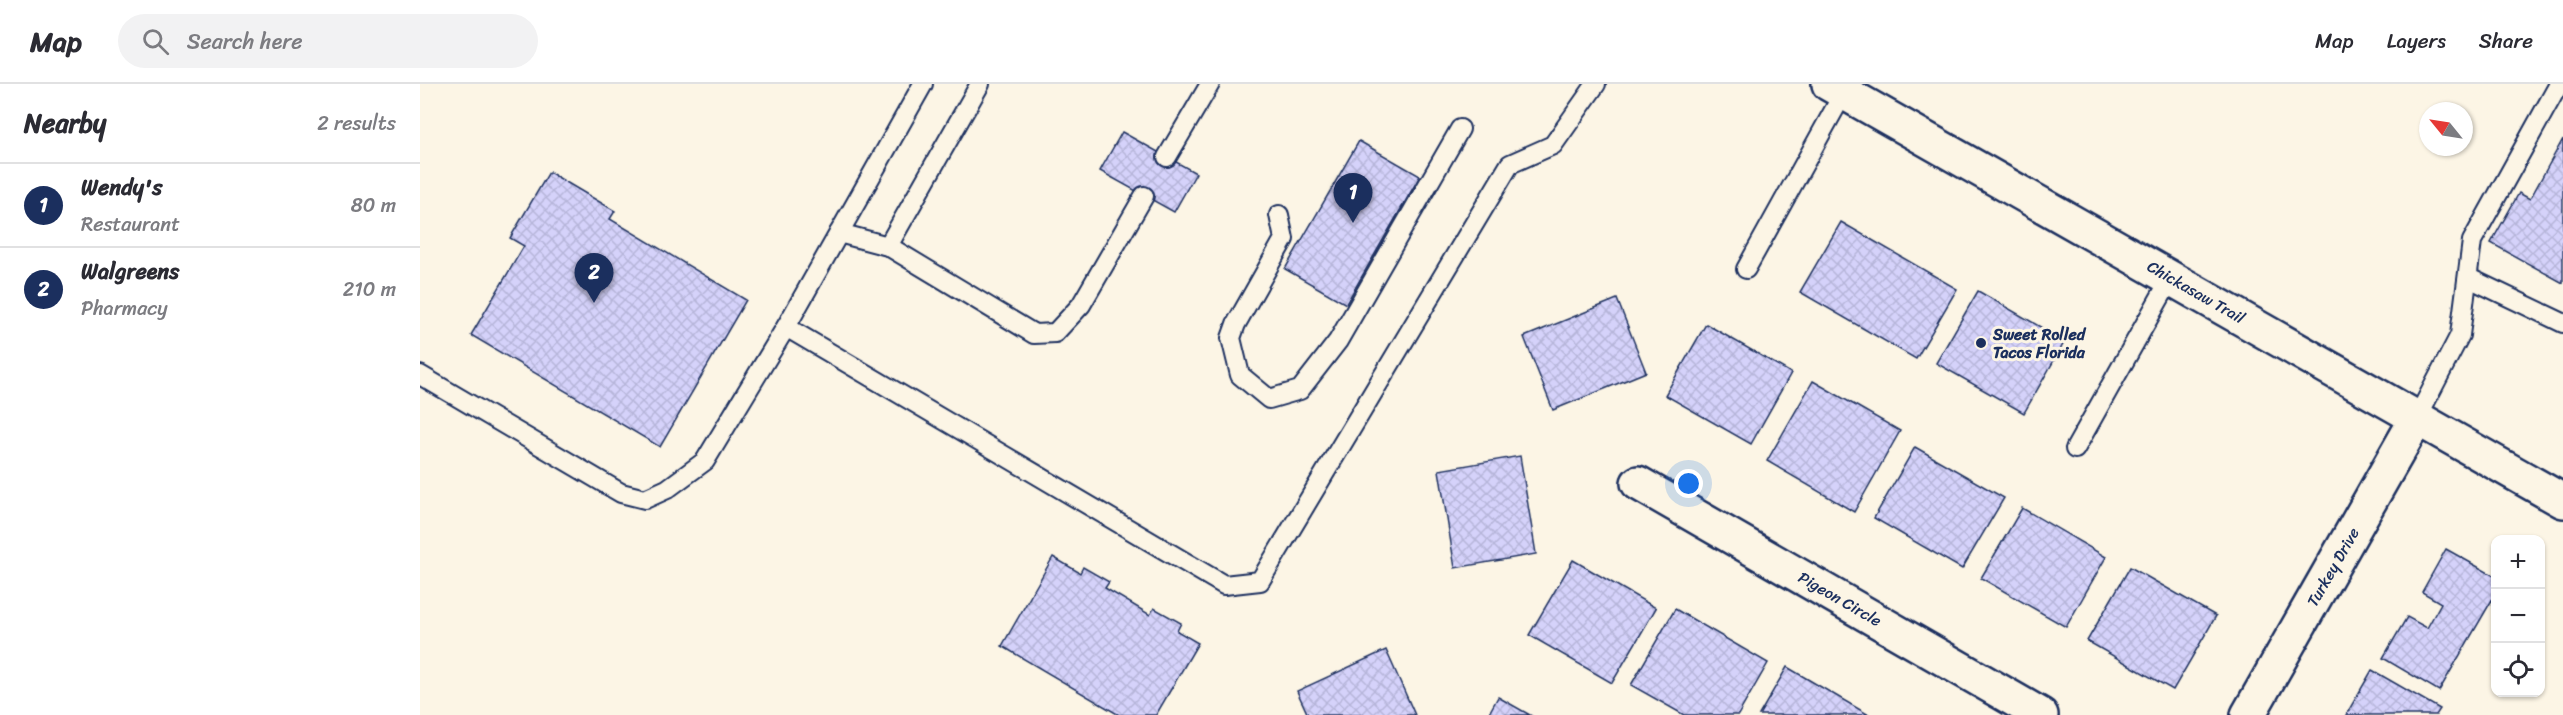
<!DOCTYPE html>
<meta charset="utf-8">
<style>
body{margin:0;font-family:Sriracha,sans-serif;background:#f2f2f3;color:#2b2b33}
.controls{position:absolute;right:18px;bottom:18px;display:grid;overflow:hidden;border-radius:12px;box-shadow:0 2px 4px #0004}
.controls button{width:54px;height:54px;display:grid;place-items:center;padding:0;border:0;border-bottom:2px solid #e1e1e2;background:#fff;color:#2b2b33;font:30px sans-serif}
.compass{position:absolute;left:1999px;top:18px;width:54px;height:54px;border-radius:50%;background:#fff;box-shadow:0 2px 4px #0004;rotate:300deg}
.you{position:absolute;left:1269px;top:400px;width:21px;height:21px;margin:-15px;border:4px solid #fff;border-radius:50%;background:#1a73e8;box-shadow:0 0 0 9px #1a73e833}
.badge{display:grid;place-items:center;width:39px;height:39px;border-radius:50%;background:#1b2f5e;color:#fff;font-size:20px;font-weight:700}
.pin{position:absolute;translate:-50% -50px;filter:drop-shadow(0 2px 3px #0008)}
.pin::after{content:'';position:absolute;top:32px;width:21px;height:18px;background:inherit;clip-path:polygon(0 0,100% 0,50% 100%)}
.list{margin:0;padding:0;list-style:none}
h2{display:flex;justify-content:space-between;align-items:center;height:78px;margin:0;padding:0 24px;font-size:26px}
h2 small{font-size:20px;font-weight:400;color:#7c7c81}
.list li{display:grid;grid-template-columns:39px 1fr auto;gap:18px;align-items:center;box-sizing:border-box;height:84px;padding:0 24px;border-top:2px solid #e1e1e2}
.list b{display:block;font-size:22px;white-space:nowrap}
.list p{margin:0;font-size:20px;white-space:nowrap;color:#7c7c81}
.list em{font-size:20px;font-style:normal;color:#7c7c81}
.icon{flex:none;width:33px;height:33px;fill:none;stroke:currentColor;stroke-width:2;stroke-linecap:round;stroke-linejoin:round}
.map{position:relative;flex:none;width:2143px;height:631px;overflow:hidden}
header{display:flex;align-items:center;gap:36px;box-sizing:border-box;height:84px;padding:0 30px;background:#fff;border-bottom:2px solid #e1e1e2}
header strong{font-size:28px}
nav{display:flex;gap:33px;margin-inline-start:auto;font-size:21px}
.search{width:420px;height:54px;background:#f2f2f3;display:flex;align-items:center;gap:15px;box-sizing:border-box;padding:0 21px;border-radius:33px;color:#7c7c81;font-size:22px}
main{display:flex}
aside{flex:1;background:#fff}
.map>svg:first-child{display:block}
.building{fill:url(#building-cross-hatch);stroke:#1b2f5e;stroke-width:1.5}
.lines{fill:none;stroke-linecap:round;stroke-linejoin:round}
.service-casing{stroke:#1b2f5e;stroke-width:22}
.minor-casing{stroke:#1b2f5e;stroke-width:38}
.tertiary-casing{stroke:#1b2f5e;stroke-width:38}
.service{stroke:#fcf5e5;stroke-width:18}
.minor{stroke:#fcf5e5;stroke-width:33}
.tertiary{stroke:#fcf5e5;stroke-width:33}
.poi-dot{fill:#1b2f5e;stroke:#fcf5e5;stroke-width:2}
.labels{text-anchor:middle;dominant-baseline:central;stroke-width:6;stroke-linejoin:round;paint-order:stroke}
.street-label{font-size:16px;fill:#1b2f5e;stroke:#fcf5e5}
.poi-label{font-size:16px;font-weight:bold;fill:#1b2f5e;stroke:#fcf5e5;text-anchor:start}
</style>
<header>
<strong>Map</strong>
<div class="search"><svg class="icon" aria-label="search" viewBox="0 0 24 24"><circle cx="10" cy="10" r="6"/><path d="M15 15l6 6"/></svg>Search here</div>
<nav><a>Map</a><a>Layers</a><a>Share</a></nav>
</header>
<main>
<aside>
<h2>Nearby<small>2 results</small></h2>
<ul class="list">
<li><span class="badge">1</span><div><b>Wendy's</b><p>Restaurant</p></div><em>80 m</em></li>
<li><span class="badge">2</span><div><b>Walgreens</b><p>Pharmacy</p></div><em>210 m</em></li>
</ul>
</aside>
<div class="map">
<svg width="2143" height="631" viewBox="0 0 2143 631">
<defs>
<pattern id="building-cross-hatch" width="8" height="8" patternUnits="userSpaceOnUse" patternTransform="scale(1.5)"><rect width="8" height="8" fill="#d5d2fa"/><path d="M0 0l8 8M0 8l8-8" fill="none" stroke="#b6b5d9"/></pattern>
</defs>
<rect width="100%" height="100%" fill="#fcf5e5"/>
<filter id="ink" filterUnits="userSpaceOnUse"><feTurbulence type="fractalNoise" baseFrequency=".0167" numOctaves="2"/><feDisplacementMap in="SourceGraphic" scale="12" xChannelSelector="R" yChannelSelector="G"/><feConvolveMatrix kernelMatrix="1 2 1 2 8 2 1 2 1" color-interpolation-filters="sRGB"/></filter>
<g filter="url(#ink)">
<g class="building">
<path d="M702,48L776,89L754,128L680,87Z"/>
<path d="M2143,55V199L2071,159L2099,109L2110,115Z"/>
<path d="M939,57L1000,92L926,220L865,185Z"/>
<path d="M129,88L195,127L190,135L326,216L240,363L51,251L104,162L90,154Z"/>
<path d="M1421,138L1537,205L1496,275L1380,208Z"/>
<path d="M1558,207L1645,257L1604,329L1516,279Z"/>
<path d="M1197,215L1226,288L1133,326L1104,253Z"/>
<path d="M1286,240L1371,289L1331,360L1245,311Z"/>
<path d="M1393,297L1480,347L1434,428L1347,377Z"/>
<path d="M1495,363L1584,414L1542,485L1454,434Z"/>
<path d="M1100,372L1116,470L1035,484L1019,386Z"/>
<path d="M1602,424L1686,473L1646,543L1561,494Z"/>
<path d="M2026,465L2076,493V509L2019,607L1963,574L1987,533L2007,544L2021,519L2002,508Z"/>
<path d="M633,473L660,489L663,483L689,498L685,504L730,531L734,524L761,539L757,547L778,559L736,631H699L582,562Z"/>
<path d="M1153,476L1236,524L1192,599L1109,551Z"/>
<path d="M1710,483L1796,532L1753,606L1667,557Z"/>
<path d="M1255,525L1348,579L1318,631H1264L1211,601Z"/>
<path d="M966,566L995,631H888L877,607Z"/>
<path d="M1367,583L1449,631H1339Z"/>
<path d="M1952,586L2020,625L2016,631H1926Z"/>
<path d="M1078,613L1110,631H1068Z"/>
</g>
<g class="lines">
<defs>
<g id="service">
<path d="M747,73L790,0"/>
<path d="M859,131L864,155L816,240L811,254L820,291L849,315L880,306L918,257L1040,45"/>
<path d="M419,149L468,162L614,250L635,249L661,221L724,112"/>
<path d="M468,162L560,0"/>
<path d="M1326,185L1424,8"/>
<path d="M2049,194L2143,239"/>
<path d="M366,243L804,501L840,497L1090,80L1133,61L1176,0"/>
<path d="M0,291L201,409L225,415L247,405L285,377L366,243L503,0"/>
<path d="M1997,334L2040,251L2052,157L2139,0"/>
<path d="M1655,365L1751,194"/>
</g>
<g id="minor">
<path d="M1218,399L1621,631"/>
<path d="M1828,631L1997,334"/>
</g>
<path id="tertiary" d="M1409,0L2143,417"/>
</defs>
<use href="#service" class="service-casing"/>
<use href="#minor" class="minor-casing"/>
<use href="#tertiary" class="tertiary-casing"/>
<use href="#service" class="service"/>
<use href="#minor" class="minor"/>
<use href="#tertiary" class="tertiary"/>
</g>
</g>
<circle class="poi-dot" cx="1561" cy="259" r="6"/>
<g class="labels">
<g class="street-label">
<text transform="translate(1776 208) rotate(30)">Chickasaw Trail</text>
<text transform="translate(1913 483) rotate(-60)">Turkey Drive</text>
<text transform="translate(1420 515) rotate(30)">Pigeon Circle</text>
</g>
<g class="poi-label">
<text x="1573" y="250">Sweet Rolled<tspan x="1573" dy="18">Tacos Florida</tspan></text>
</g>
</g>
</svg>
<div class="controls">
<button>+</button>
<button>−</button>
<button><svg class="icon" aria-label="locate" viewBox="0 0 24 24"><circle cx="12" cy="12" r="6"/><path d="M12 2v4M12 18v4M2 12h4M18 12h4"/></svg></button>
</div>
<svg class="compass" viewBox="-18 -18 36 36"><path d="M0-13l5 13h-10z" fill="#e53935"/><path d="M0 13l5-13h-10z" fill="#7c7c81"/></svg>
<div class="you"></div>
<div class="pin badge" style="left:933px;top:139px">1</div>
<div class="pin badge" style="left:174px;top:219px">2</div>
</div>
</main>
